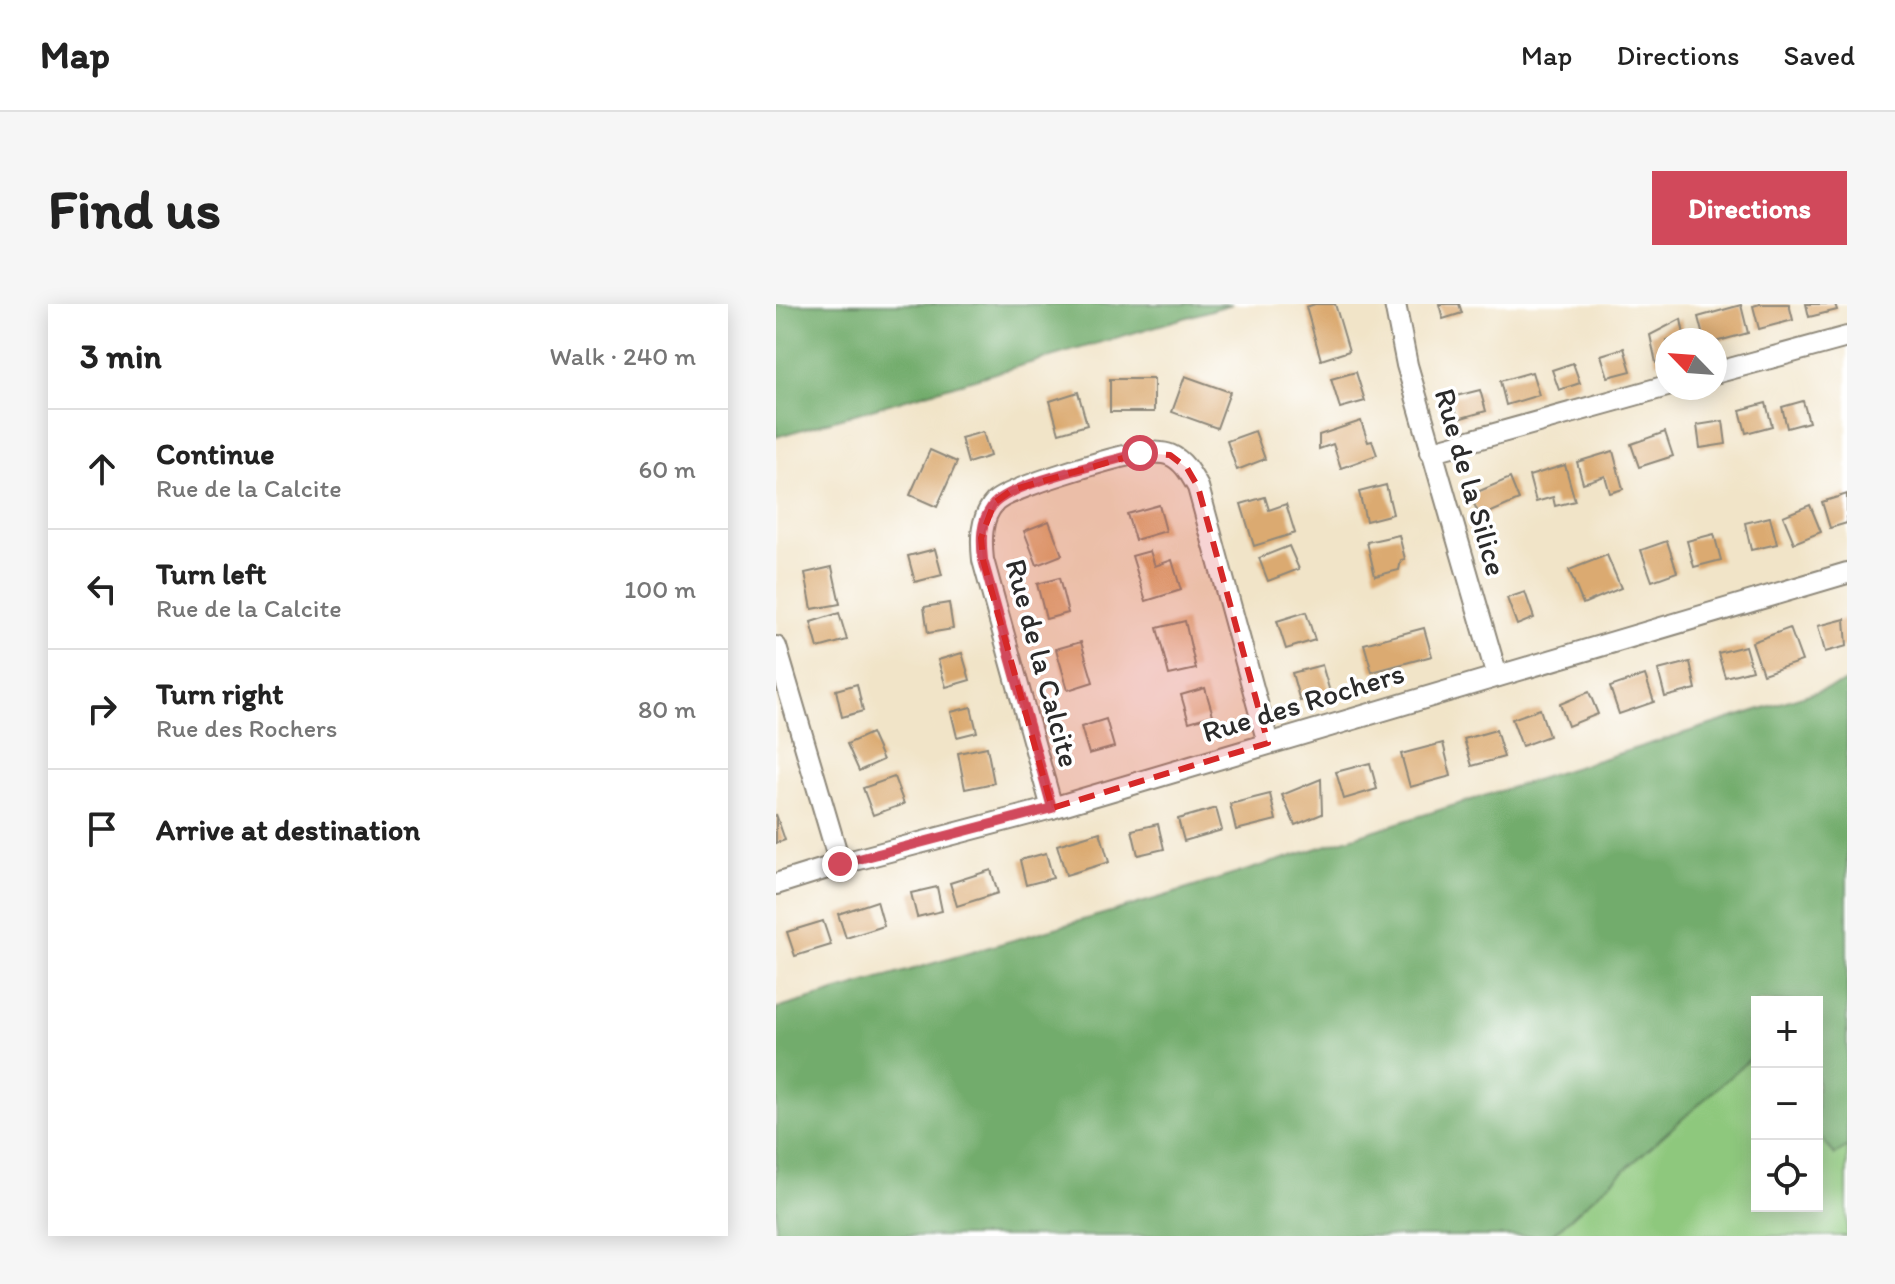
<!DOCTYPE html>
<meta charset="utf-8">
<style>
body{margin:0;font-family:Itim,sans-serif;background:#f6f6f6;color:#222}
.controls{position:absolute;right:24px;bottom:24px;display:grid;overflow:hidden;border-radius:0px;box-shadow:0 4px 20px #0003}
.controls button{width:72px;height:72px;display:grid;place-items:center;padding:0;border:0;border-bottom:2px solid #e0e0e0;background:#fff;color:#222;font:40px sans-serif}
.compass{position:absolute;left:879px;top:24px;width:72px;height:72px;border-radius:50%;background:#fff;box-shadow:0 4px 20px #0003;rotate:295deg}
.stop{position:absolute;width:24px;height:24px;margin:-18px;border:6px solid #d1495b;border-radius:50%;background:#fff}
.stop.end{background:#d1495b;border-color:#fff;box-shadow:0 2px 8px #0008}
.list{margin:0;padding:0;list-style:none}
h2{display:flex;justify-content:space-between;align-items:center;height:104px;margin:0;padding:0 32px;font-size:34px}
h2 small{font-size:26px;font-weight:400;color:#767676}
.list li{display:grid;grid-template-columns:52px 1fr auto;gap:24px;align-items:center;box-sizing:border-box;height:120px;padding:0 32px;border-top:2px solid #e0e0e0}
.list b{display:block;font-size:30px;white-space:nowrap}
.list p{margin:0;font-size:26px;white-space:nowrap;color:#767676}
.list em{font-size:26px;font-style:normal;color:#767676}
.icon{flex:none;width:44px;height:44px;fill:none;stroke:currentColor;stroke-width:2;stroke-linecap:round;stroke-linejoin:round}
.map{position:relative;flex:none;width:1071px;height:932px;overflow:hidden;border-radius:0px}
header{display:flex;align-items:center;gap:48px;box-sizing:border-box;height:112px;padding:0 40px;background:#fff;border-bottom:2px solid #e0e0e0}
header strong{font-size:38px}
nav{display:flex;gap:44px;margin-inline-start:auto;font-size:28px}
.intro{display:flex;align-items:center;justify-content:space-between;box-sizing:border-box;height:192px;padding:0 48px}
h1{margin:0;font-size:56px}
.button{padding:20px 36px;border-radius:0px;background:#d1495b;color:#fff;font-size:28px;font-weight:700}
main{display:flex;gap:48px;padding:0 48px}
aside{flex:1;background:#fff;border-radius:0px;box-shadow:0 4px 20px #0003}
.map>svg:first-child{display:block}
.green{fill:#8ec87d;stroke:#5c7a54;stroke-width:2}
.forest{fill:#72ac6c;stroke:#4e6c4c;stroke-width:2}
.building{fill:#dbaa71}
.lines{fill:none;stroke-linecap:round;stroke-linejoin:round}
.minor-casing{stroke:#8e887a;stroke-width:24}
.minor{stroke:#fff;stroke-width:20}
.route{stroke:#d1495b;stroke-width:10}
.marked{fill:#d62828;fill-opacity:0.2;stroke:#d62828;stroke-width:6;stroke-dasharray:16 10;stroke-linejoin:round}
.labels{text-anchor:middle;dominant-baseline:central;stroke-width:7;stroke-linejoin:round;paint-order:stroke}
.street-label{font-size:30px;fill:#2b2b2b;stroke:#fff}
</style>
<header>
<strong>Map</strong>
<nav><a>Map</a><a>Directions</a><a>Saved</a></nav>
</header>
<div class="intro"><h1>Find us</h1><a class="button">Directions</a></div>
<main>
<aside>
<h2>3 min<small>Walk · 240 m</small></h2>
<ul class="list">
<li><svg class="icon" aria-label="ahead" viewBox="0 0 24 24"><path d="M12 20V5M6 11l6-6 6 6"/></svg><div><b>Continue</b><p>Rue de la Calcite</p></div><em>60 m</em></li>
<li><svg class="icon" aria-label="left" viewBox="0 0 24 24"><path d="M17 20v-9H6M10 6l-5 5 5 5"/></svg><div><b>Turn left</b><p>Rue de la Calcite</p></div><em>100 m</em></li>
<li><svg class="icon" aria-label="right" viewBox="0 0 24 24"><path d="M7 20v-9h11M14 6l5 5-5 5"/></svg><div><b>Turn right</b><p>Rue des Rochers</p></div><em>80 m</em></li>
<li><svg class="icon" aria-label="arrive" viewBox="0 0 24 24"><path d="M6 21V4h12l-3 4 3 4H6"/></svg><div><b>Arrive at destination</b></div></li>
</ul>
</aside>
<div class="map">
<svg width="1071" height="932" viewBox="0 0 1071 932">
<rect width="100%" height="100%" fill="#fff"/>
<filter id="ink" filterUnits="userSpaceOnUse"><feTurbulence type="fractalNoise" baseFrequency=".0125" numOctaves="2"/><feDisplacementMap in="SourceGraphic" scale="16" xChannelSelector="R" yChannelSelector="G"/><feConvolveMatrix kernelMatrix="1 2 1 2 8 2 1 2 1" color-interpolation-filters="sRGB"/></filter>
<filter id="wash" filterUnits="userSpaceOnUse"><feTurbulence type="fractalNoise" baseFrequency=".006" numOctaves="4" result="noise"/><feDisplacementMap in="SourceGraphic" scale="32" xChannelSelector="R" yChannelSelector="G"/><feGaussianBlur stdDeviation="1.8" result="paint"/><feColorMatrix in="noise" values="0 0 0 0 0 0 0 0 0 0 0 0 0 0 0 0 0 1.4 0 .05"/><feComposite in="paint" operator="in"/></filter>
<g filter="url(#wash)">
<rect width="100%" height="100%" fill="#f1e4c8"/>
<path class="green" d="M976,753L981,758V902H1041V829L1059,850L1071,842V932H774Z"/>
<g class="forest">
<path d="M0,0H456L0,133Z"/>
<path d="M1071,378V842L1059,851L1041,829V698H981V758L976,753L774,932H0V705L389,592Z"/>
</g>
<g id="blocks">
<g class="building">
<path d="M539,0H559L573,47L545,56L530,3Z"/>
<path d="M663,0H683L686,9L667,15Z"/>
<path d="M984,0H1013L1017,16L983,25L977,2Z"/>
<path d="M1030,0H1059L1061,6L1033,13Z"/>
<path d="M965,1L972,29L939,38L928,36L922,13Z"/>
<path d="M905,15L909,36H891V55L880,59L874,31Z"/>
<path d="M848,44L855,67L832,73L825,51Z"/>
<path d="M797,59L804,79L783,86L776,66Z"/>
<path d="M580,68L589,97L564,104L555,75Z"/>
<path d="M756,68L763,91L730,101L724,77Z"/>
<path d="M409,72L454,88L441,124L396,108Z"/>
<rect x="334" y="75" width="44" height="33"/>
<path d="M704,86L710,107L682,115L676,93Z"/>
<path d="M302,88L311,121L283,129L274,97Z"/>
<path d="M1027,97L1033,118L1011,124L1006,103Z"/>
<path d="M990,99L996,122L970,129L964,106Z"/>
<path d="M585,117L592,138L596,137L601,151L565,164L557,140L543,145V131Z"/>
<path d="M947,117L950,140L924,144L921,121Z"/>
<path d="M479,127L489,155L461,166L451,137Z"/>
<path d="M207,128L214,152L192,159L185,134Z"/>
<path d="M889,128L897,152L863,163L855,140Z"/>
<path d="M154,146L181,158L161,203L134,191Z"/>
<path d="M837,147L847,185L834,189L829,172L807,179L801,158Z"/>
<path d="M789,161L799,197L779,202L777,193L760,198L753,172Z"/>
<path d="M734,174L743,196L704,213L694,191Z"/>
<path d="M610,181L617,210L590,217L583,188Z"/>
<path d="M1071,190V219L1054,224L1046,198Z"/>
<path d="M489,193L493,206L510,200L519,229L478,242L465,200Z"/>
<path d="M383,201L390,227L359,236L351,210Z"/>
<path d="M1034,201L1045,228L1018,239L1007,212Z"/>
<path d="M994,213L1001,240L975,246L969,219Z"/>
<path d="M273,217L286,251L261,261L248,227Z"/>
<path d="M938,230L945,256L918,263L911,237Z"/>
<path d="M623,231L629,255L625,256L623,266L599,272L591,238Z"/>
<path d="M891,237L901,268L876,277L865,246Z"/>
<path d="M513,242L523,265L492,277L483,254Z"/>
<path d="M159,245L166,271L139,278L132,252Z"/>
<path d="M374,247L379,262L396,256L405,286L370,297L356,252Z"/>
<path d="M831,251L845,284L807,300L793,266Z"/>
<path d="M56,263L64,300L36,305L29,269Z"/>
<path d="M283,274L292,309L270,315L261,280Z"/>
<path d="M749,288L758,314L741,321L731,294Z"/>
<path d="M173,299L177,325L152,329L148,303Z"/>
<path d="M530,308L539,336L510,345L501,317Z"/>
<path d="M63,309L71,336L42,344L35,318Z"/>
<path d="M1069,315L1071,342L1049,348L1042,322Z"/>
<path d="M409,317L420,365L393,371L381,324Z"/>
<path d="M648,324L656,352L596,368L588,340Z"/>
<path d="M1014,324L1026,357L987,370L976,338Z"/>
<path d="M305,338L317,378L292,386L280,345Z"/>
<path d="M969,342L976,366L949,373L942,349Z"/>
<path d="M186,349L194,376L170,383L162,356Z"/>
<path d="M914,358L920,385L889,393L882,366Z"/>
<path d="M546,361L554,388L524,397L516,369Z"/>
<path d="M869,371L878,398L843,410L834,383Z"/>
<path d="M81,380L87,407L66,413L60,386Z"/>
<path d="M429,384L437,411L413,418L405,391Z"/>
<path d="M813,388L822,410L792,422L784,400Z"/>
<path d="M195,403L201,428L181,433L175,408Z"/>
<path d="M764,405L773,432L746,442L736,415Z"/>
<path d="M330,415L338,443L313,450L305,423Z"/>
<path d="M720,426L728,453L696,462L688,435Z"/>
<path d="M95,429L107,456L83,467L71,440Z"/>
<path d="M667,439L675,472L634,483L625,450Z"/>
<path d="M211,443L218,479L189,485L182,449Z"/>
<path d="M594,459L601,485L568,495L560,468Z"/>
<path d="M118,473L128,500L97,511L87,484Z"/>
<path d="M545,475L546,510L519,521L506,491Z"/>
<path d="M494,490L500,516L460,526L454,500Z"/>
<path d="M440,504L446,526L408,537L402,515Z"/>
<path d="M0,510L9,536L0,539Z"/>
<path d="M382,520L388,545L362,551L356,526Z"/>
<path d="M324,528L333,558L290,571L281,541Z"/>
<path d="M270,549L277,574L250,581L244,556Z"/>
<path d="M215,566L222,589L181,602L174,579Z"/>
<path d="M161,583L166,607L141,613L135,589Z"/>
<path d="M101,597L108,622L70,634L62,610Z"/>
<path d="M47,617L55,641L19,652L11,628Z"/>
</g>
</g>
</g>
<g filter="url(#ink)">
<use href="#blocks" fill-opacity="0" stroke="#8e887a" stroke-width="2"/>
<g class="lines">
<defs>
<g id="minor">
<path d="M619,0L631,61L721,372"/>
<path d="M939,69L1071,33"/>
<path d="M654,148L891,82"/>
<path d="M0,343L64,560"/>
<path d="M276,504L207,256C205,237 204,214 219,198C233,184 341,152 364,149C372,148 387,148 394,151C408,157 415,171 422,183L492,439"/>
<path d="M0,580L64,560L276,504L1071,269"/>
</g>
</defs>
<use href="#minor" class="minor-casing"/>
<use href="#minor" class="minor"/>
</g>
</g>
<g class="lines" filter="url(#ink)">
<path class="route" d="M64,560L276,504L207,256C205,237 204,218 216,202C233,179 333,158 364,149"/>
</g>
<path class="marked" d="M364,149L394,151L411,164L422,183L492,439L276,504L207,256L205,234L218,199L236,186Z"/>
<g class="labels">
<g class="street-label">
<text transform="translate(695 178) rotate(74)">Rue de la Silice</text>
<text transform="translate(267 359) rotate(75)">Rue de la Calcite</text>
<text transform="translate(527 398) rotate(-17)">Rue des Rochers</text>
</g>
</g>
</svg>
<div class="controls">
<button>+</button>
<button>−</button>
<button><svg class="icon" aria-label="locate" viewBox="0 0 24 24"><circle cx="12" cy="12" r="6"/><path d="M12 2v4M12 18v4M2 12h4M18 12h4"/></svg></button>
</div>
<svg class="compass" viewBox="-18 -18 36 36"><path d="M0-13l5 13h-10z" fill="#e53935"/><path d="M0 13l5-13h-10z" fill="#767676"/></svg>
<div class="stop" style="left:364px;top:149px"></div>
<div class="stop end" style="left:64px;top:560px"></div>
</div>
</main>
